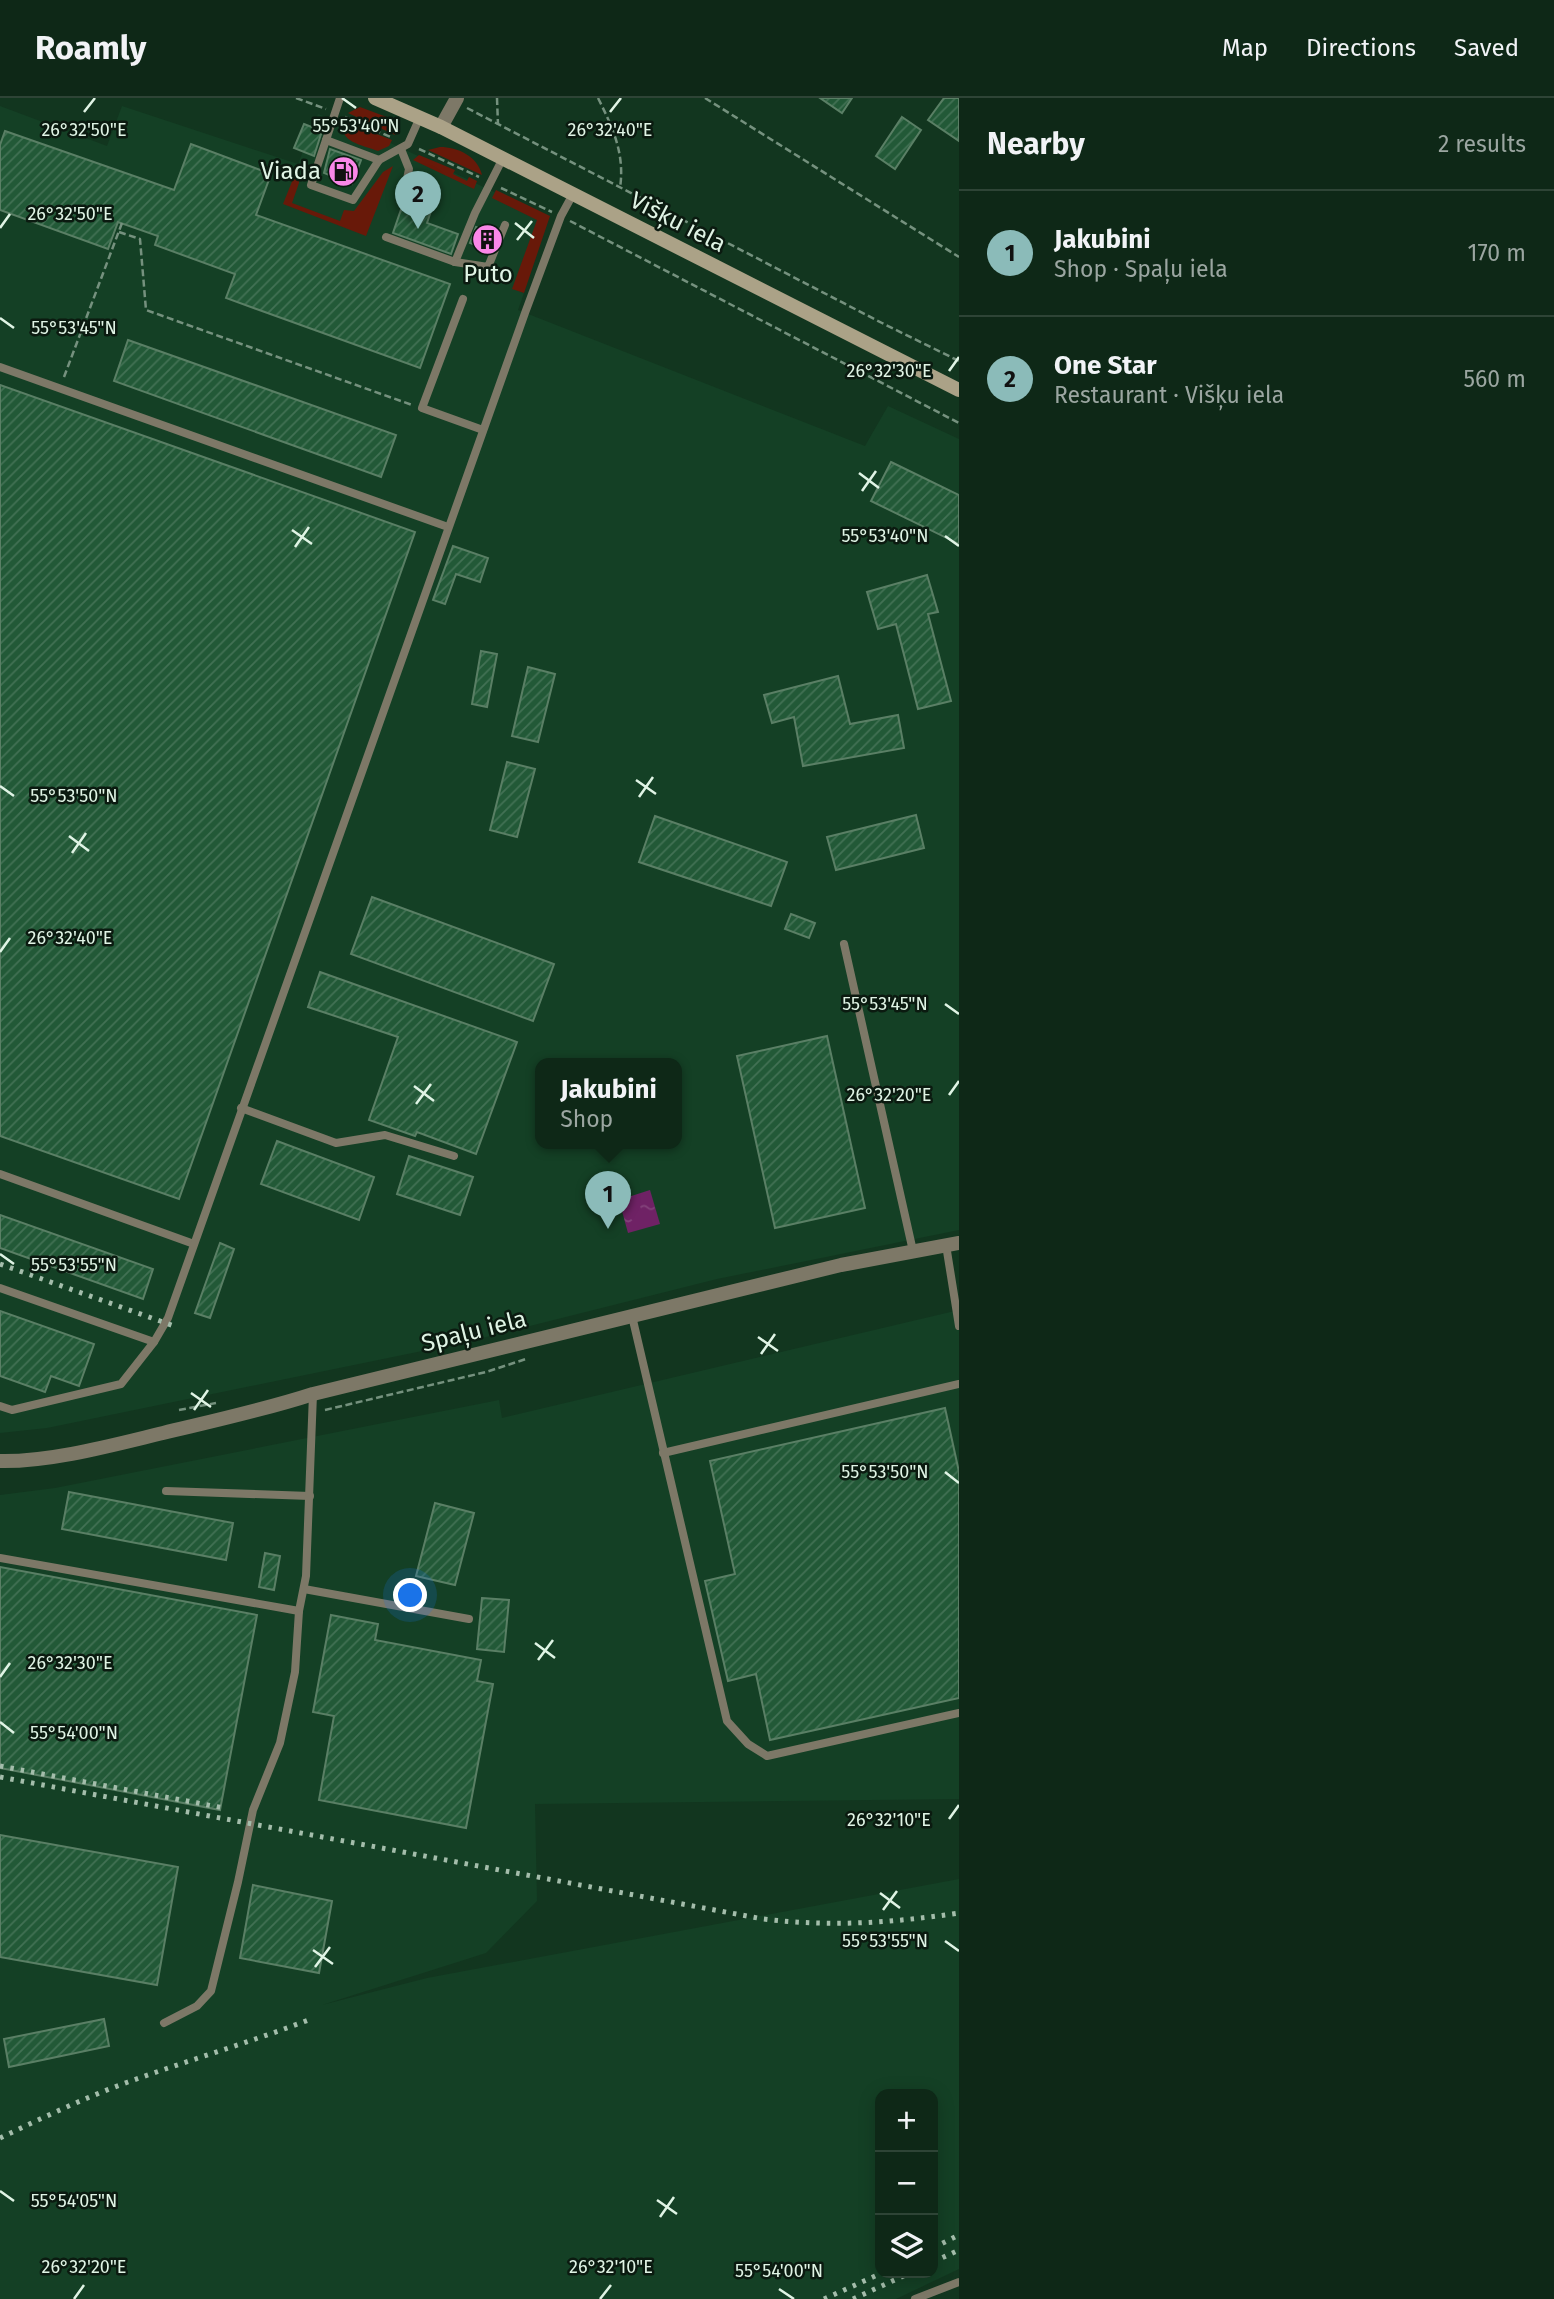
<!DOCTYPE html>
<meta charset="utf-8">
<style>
body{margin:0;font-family:"Fira Sans",sans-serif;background:#173020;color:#f1f3f6}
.controls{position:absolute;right:21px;bottom:21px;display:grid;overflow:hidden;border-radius:14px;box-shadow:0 4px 18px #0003}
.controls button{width:63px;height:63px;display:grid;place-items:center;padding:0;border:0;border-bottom:2px solid #2e4436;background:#0e2817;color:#f1f3f6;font:35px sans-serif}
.you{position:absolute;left:411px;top:1498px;width:24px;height:24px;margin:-18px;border:5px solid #fff;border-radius:50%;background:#1a73e8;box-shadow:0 0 0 10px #1a73e833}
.badge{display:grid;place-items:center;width:46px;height:46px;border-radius:50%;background:#8bbbb9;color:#111;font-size:23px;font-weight:700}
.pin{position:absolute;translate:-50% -58px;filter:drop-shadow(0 2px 4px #0008)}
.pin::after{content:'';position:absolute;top:37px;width:24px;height:21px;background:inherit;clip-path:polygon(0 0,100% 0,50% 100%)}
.popup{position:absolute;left:535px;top:960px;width:147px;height:91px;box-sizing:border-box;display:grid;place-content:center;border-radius:14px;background:#0e2817;filter:drop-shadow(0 2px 5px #0005);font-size:23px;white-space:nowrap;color:#9ba6a1}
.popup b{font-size:26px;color:#f1f3f6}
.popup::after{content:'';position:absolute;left:50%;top:100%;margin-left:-14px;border:14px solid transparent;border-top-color:#0e2817}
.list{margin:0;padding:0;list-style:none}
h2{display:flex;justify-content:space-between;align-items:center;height:91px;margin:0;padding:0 28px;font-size:30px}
h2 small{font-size:23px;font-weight:400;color:#9ba6a1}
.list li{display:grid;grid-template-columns:46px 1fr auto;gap:21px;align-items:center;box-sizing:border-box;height:126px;padding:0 28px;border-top:2px solid #2e4436}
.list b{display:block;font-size:26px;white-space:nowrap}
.list p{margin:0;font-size:23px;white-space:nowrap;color:#9ba6a1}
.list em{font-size:23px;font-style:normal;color:#9ba6a1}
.icon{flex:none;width:38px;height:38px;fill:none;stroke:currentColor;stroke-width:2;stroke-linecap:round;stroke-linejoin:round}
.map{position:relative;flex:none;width:959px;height:2201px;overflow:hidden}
header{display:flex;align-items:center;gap:42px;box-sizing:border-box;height:98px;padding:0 35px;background:#0e2817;border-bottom:2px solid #2e4436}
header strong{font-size:33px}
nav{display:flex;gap:38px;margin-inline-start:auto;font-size:24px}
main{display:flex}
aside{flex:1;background:#0e2817}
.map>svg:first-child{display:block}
.built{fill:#144025;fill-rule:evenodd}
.grass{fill:#681909}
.water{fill:url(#water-ripples)}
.building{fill:url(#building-hatch);stroke:#5a7f65;stroke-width:2}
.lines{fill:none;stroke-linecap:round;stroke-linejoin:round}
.path{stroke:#75917e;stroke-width:2.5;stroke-dasharray:7 3.5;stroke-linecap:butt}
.lane{stroke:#7d7867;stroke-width:8}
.street{stroke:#7d7867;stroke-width:14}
.secondary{stroke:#aba287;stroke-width:14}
.rail{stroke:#a4bdab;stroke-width:5;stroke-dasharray:3.5 7;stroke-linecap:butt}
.ticks{fill:none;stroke:#e0f4e5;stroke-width:2.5}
.labels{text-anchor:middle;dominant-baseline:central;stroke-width:5;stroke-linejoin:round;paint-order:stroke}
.poi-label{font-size:24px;fill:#e0f4e5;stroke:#0b1a10;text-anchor:end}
.street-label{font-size:24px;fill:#e0f4e5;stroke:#0b1a10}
.ticks-label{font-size:18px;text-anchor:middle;fill:#e0f4e5;stroke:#0b1a10;stroke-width:5;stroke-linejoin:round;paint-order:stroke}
</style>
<header>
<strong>Roamly</strong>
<nav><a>Map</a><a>Directions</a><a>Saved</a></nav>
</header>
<main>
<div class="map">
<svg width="959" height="2201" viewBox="0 0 959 2201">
<defs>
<pattern id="water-ripples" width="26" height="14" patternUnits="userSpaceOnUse" patternTransform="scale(1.75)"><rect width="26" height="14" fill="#6f2265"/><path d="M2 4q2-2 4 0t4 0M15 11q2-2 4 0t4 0" fill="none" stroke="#83437b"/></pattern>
<pattern id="building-hatch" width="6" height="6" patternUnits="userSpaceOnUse" patternTransform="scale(1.75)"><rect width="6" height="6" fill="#225937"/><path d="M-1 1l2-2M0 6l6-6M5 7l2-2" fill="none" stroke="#427154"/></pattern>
</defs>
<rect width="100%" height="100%" fill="#12361f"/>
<g class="built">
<path d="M0,8L107,48L122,8L298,66L318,16L380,40L543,117L514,191L524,195L518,212L865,348L888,308L959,341V1132L717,1181L466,1244L47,1330L0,1335ZM540,965H676V1045H540Z"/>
<path d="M959,1212V1701L535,1706L537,1803L486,1855L322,1907L427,1880L959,1781V2171L896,2201H0V1397L55,1390L499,1302L502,1320ZM880,1996H933V2175H880Z"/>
</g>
<g class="grass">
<path d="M360,9L392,21L397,31L395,37L348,15Z"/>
<path d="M343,23L392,42L389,48L378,53C362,47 338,44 343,23Z"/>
<path d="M440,49C458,49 477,58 482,77L428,52Z"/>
<path d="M419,57L455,72L453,76L467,83L469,79L477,83L474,91L413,62Z"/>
<path d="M299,66V85L292,105L340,123L344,112L354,113L383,74L393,68L366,138L283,106Z"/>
<path d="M496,92L550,118L524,195L512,191L537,122L492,100Z"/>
</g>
<path class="water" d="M650,1092L660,1126L628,1135L619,1102Z"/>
<g class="building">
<path d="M820,0H852L842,15Z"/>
<path d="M944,0H959V43L928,22Z"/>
<path d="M902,19L921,32L895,71L876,58Z"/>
<path d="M304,26L322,33L314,58L294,50Z"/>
<path d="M5,33L174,92L191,46L271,76L256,117L450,186L420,270L226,200L235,176L155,147L158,138L118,124L108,151L0,112V47Z"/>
<path d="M330,51L361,62L352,86L324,75Z"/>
<path d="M406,97L433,107L427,125L458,136L451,156L393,135Z"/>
<path d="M476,129L494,137L488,152L470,145Z"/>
<path d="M128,242L396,337L381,379L114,283Z"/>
<path d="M0,287L415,434L179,1101L0,1038Z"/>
<path d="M891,364L959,397V446L871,403Z"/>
<path d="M453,448L488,460L480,484L456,476L445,506L433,502Z"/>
<path d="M927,477L938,514L928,516L951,603L918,611L896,526L878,531L867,494Z"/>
<path d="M481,553L497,556L487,609L472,606Z"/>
<path d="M528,569L555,576L538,644L512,638Z"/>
<path d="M838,578L850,626L898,617L904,650L803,668L794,619L772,625L764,597Z"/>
<path d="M507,664L535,671L517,739L490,732Z"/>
<path d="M916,717L924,750L836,772L827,739Z"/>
<path d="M655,718L787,764L771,808L639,764Z"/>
<path d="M372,799L554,866L533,923L351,856Z"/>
<path d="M791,816L815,825L809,840L785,831Z"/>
<path d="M320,874L517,944L476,1056L417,1034L415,1038L369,1022L398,939L308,909Z"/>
<path d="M827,938L865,1110L775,1130L737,958Z"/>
<path d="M277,1043L374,1079L359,1122L261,1086Z"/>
<path d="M409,1058L473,1079L460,1117L397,1096Z"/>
<path d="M0,1117L153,1171L143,1201L0,1150Z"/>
<path d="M220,1145L234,1151L210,1220L195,1215Z"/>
<path d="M0,1213L94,1246L79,1288L51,1278L45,1294L0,1278Z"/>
<path d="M945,1310L959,1374V1600L770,1642L756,1576L728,1583L705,1483L735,1476L710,1363Z"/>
<path d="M69,1394L233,1425L226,1462L62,1431Z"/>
<path d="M435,1405L474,1415L455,1487L416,1478Z"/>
<path d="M265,1455L280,1458L274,1492L259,1489Z"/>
<path d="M0,1469L257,1517L220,1712L0,1670Z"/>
<path d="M482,1500L509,1502L504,1554L477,1551Z"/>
<path d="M331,1517L378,1526L375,1542L481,1562L477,1583L493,1586L466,1730L319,1702L334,1618L313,1614Z"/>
<path d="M0,1737L178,1769L157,1887L0,1859Z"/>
<path d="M253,1787L332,1803L319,1875L240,1860Z"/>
<path d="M104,1921L109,1948L9,1969L4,1941Z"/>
</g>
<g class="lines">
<g class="path">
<path d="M296,0L326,11"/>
<path d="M497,0L498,27"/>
<path d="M598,0C613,30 625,56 620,90"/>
<path d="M705,0L959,159"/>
<path d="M467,10L882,225L959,263"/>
<path d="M345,19L393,40"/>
<path d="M419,51L479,79"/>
<path d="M501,90L552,114"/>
<path d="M570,123L959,325"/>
<path d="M119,134L140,141L146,212L412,307"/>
<path d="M64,279L122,125"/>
<path d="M179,1312L216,1305"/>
<path d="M325,1312L486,1274L526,1261"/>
</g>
<g class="lane">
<path d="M340,0L311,87L353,102L379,62L408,46L420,19"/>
<path d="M326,42L379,62"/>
<path d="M401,51L409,71L406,86"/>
<path d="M386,139L455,164L475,115L503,60"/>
<path d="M455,164L488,169L505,127"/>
<path d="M463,201L422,310L483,332"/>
<path d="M0,269L448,429"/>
<path d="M844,846L913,1153"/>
<path d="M241,1010L336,1045L385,1037L454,1058"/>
<path d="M0,1076L194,1146"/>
<path d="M946,1147L959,1228"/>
<path d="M0,1190L154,1244"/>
<path d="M632,1218L727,1623L748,1646L767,1658L959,1615"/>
<path d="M0,1308L12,1312L121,1286L154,1244L168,1220L525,215L561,118L573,96"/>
<path d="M663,1355L959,1286"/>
<path d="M166,1393L310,1398"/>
<path d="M0,1460L299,1513"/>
<path d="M304,1491L469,1521"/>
<path d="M164,1925L197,1908L211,1893L238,1784L253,1712L280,1645L295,1574L299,1513L306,1478L313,1296"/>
<path d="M915,2201L959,2184"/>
</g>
<g class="street">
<path d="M441,29L457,0"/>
<path d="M0,1363C51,1364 113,1347 163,1335C213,1323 264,1312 313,1296L841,1167L959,1145"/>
</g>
<path class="secondary" d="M375,0L441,29L959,292"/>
<g class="rail">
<path d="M0,1166L177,1229"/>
<path d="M0,1668L224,1710"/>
<path d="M0,1679L763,1821C833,1829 890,1825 959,1815"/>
<path d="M0,2040C42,2020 84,2000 128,1984C189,1962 251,1944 311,1921"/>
<path d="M933,2150L959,2137"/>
<path d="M933,2164L959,2152"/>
<path d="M824,2201L882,2175"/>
<path d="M853,2201L910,2175"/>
</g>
</g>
<path class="ticks" d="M342,0L356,10M84,14L95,0M610,14L621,0M515,125L534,140M0,130L10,116M517,142L532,123M0,220L14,230M949,273L959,259M859,375L879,390M862,393L876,373M292,432L312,446M945,438L959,448M295,449L309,429M636,682L656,696M0,688L14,698M639,699L653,679M69,738L89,753M72,755L86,735M0,854L10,840M945,906L959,916M414,988L434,1003M949,997L959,983M416,1006L431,986M0,1156L14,1166M758,1239L778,1253M761,1256L775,1236M191,1295L211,1309M194,1312L208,1292M945,1374L959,1385M535,1545L555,1560M538,1562L553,1542M0,1579L10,1565M0,1624L14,1635M949,1721L959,1707M880,1795L900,1810M883,1812L897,1793M945,1843L959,1853M313,1852L333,1866M315,1869L330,1849M0,2093L14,2103M657,2102L677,2116M660,2119L674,2099M779,2191L794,2201M74,2201L84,2187M600,2201L611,2187"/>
<defs>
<symbol id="fuel-disc" viewBox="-11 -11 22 22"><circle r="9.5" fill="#fa87e8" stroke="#0b1a10"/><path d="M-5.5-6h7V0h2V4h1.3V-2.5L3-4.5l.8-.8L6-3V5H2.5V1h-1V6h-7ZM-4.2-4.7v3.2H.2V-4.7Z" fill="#111"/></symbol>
<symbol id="building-disc" viewBox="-11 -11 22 22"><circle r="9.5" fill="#fa87e8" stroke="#0b1a10"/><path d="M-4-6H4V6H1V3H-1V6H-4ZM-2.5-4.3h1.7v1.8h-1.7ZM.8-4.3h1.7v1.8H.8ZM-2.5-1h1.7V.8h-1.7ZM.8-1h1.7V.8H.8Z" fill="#111"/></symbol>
</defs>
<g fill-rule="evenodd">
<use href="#fuel-disc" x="326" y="56" width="35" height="35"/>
<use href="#building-disc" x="470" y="124" width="35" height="35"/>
</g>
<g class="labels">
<g class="poi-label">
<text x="321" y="73">Viada</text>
<text x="488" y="176" text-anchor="middle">Puto</text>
</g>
<g class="street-label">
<text transform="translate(678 124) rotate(27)">Višķu iela</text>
<text transform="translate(474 1233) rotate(-14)">Spaļu iela</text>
</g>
</g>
<g class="ticks-label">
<text x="356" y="34">55°53'40"N</text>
<text x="84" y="38">26°32'50"E</text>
<text x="610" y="38">26°32'40"E</text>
<text x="70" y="122">26°32'50"E</text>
<text x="74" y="236">55°53'45"N</text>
<text x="889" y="279">26°32'30"E</text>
<text x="885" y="444">55°53'40"N</text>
<text x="74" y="704">55°53'50"N</text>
<text x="70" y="846">26°32'40"E</text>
<text x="885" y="912">55°53'45"N</text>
<text x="889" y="1003">26°32'20"E</text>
<text x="74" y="1173">55°53'55"N</text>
<text x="885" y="1380">55°53'50"N</text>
<text x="70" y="1571">26°32'30"E</text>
<text x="74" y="1641">55°54'00"N</text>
<text x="889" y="1728">26°32'10"E</text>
<text x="885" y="1849">55°53'55"N</text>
<text x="74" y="2109">55°54'05"N</text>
<text x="84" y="2175">26°32'20"E</text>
<text x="611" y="2175">26°32'10"E</text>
<text x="779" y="2179">55°54'00"N</text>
</g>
</svg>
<div class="controls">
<button>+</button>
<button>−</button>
<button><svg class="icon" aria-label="layers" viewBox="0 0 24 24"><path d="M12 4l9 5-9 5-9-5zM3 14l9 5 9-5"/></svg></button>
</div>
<div class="you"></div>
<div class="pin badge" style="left:608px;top:1131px">1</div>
<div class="popup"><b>Jakubini</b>Shop</div>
<div class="pin badge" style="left:418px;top:131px">2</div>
</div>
<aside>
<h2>Nearby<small>2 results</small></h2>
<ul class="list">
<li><span class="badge">1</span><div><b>Jakubini</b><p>Shop · Spaļu iela</p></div><em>170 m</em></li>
<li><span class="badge">2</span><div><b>One Star</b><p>Restaurant · Višķu iela</p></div><em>560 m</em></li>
</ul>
</aside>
</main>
